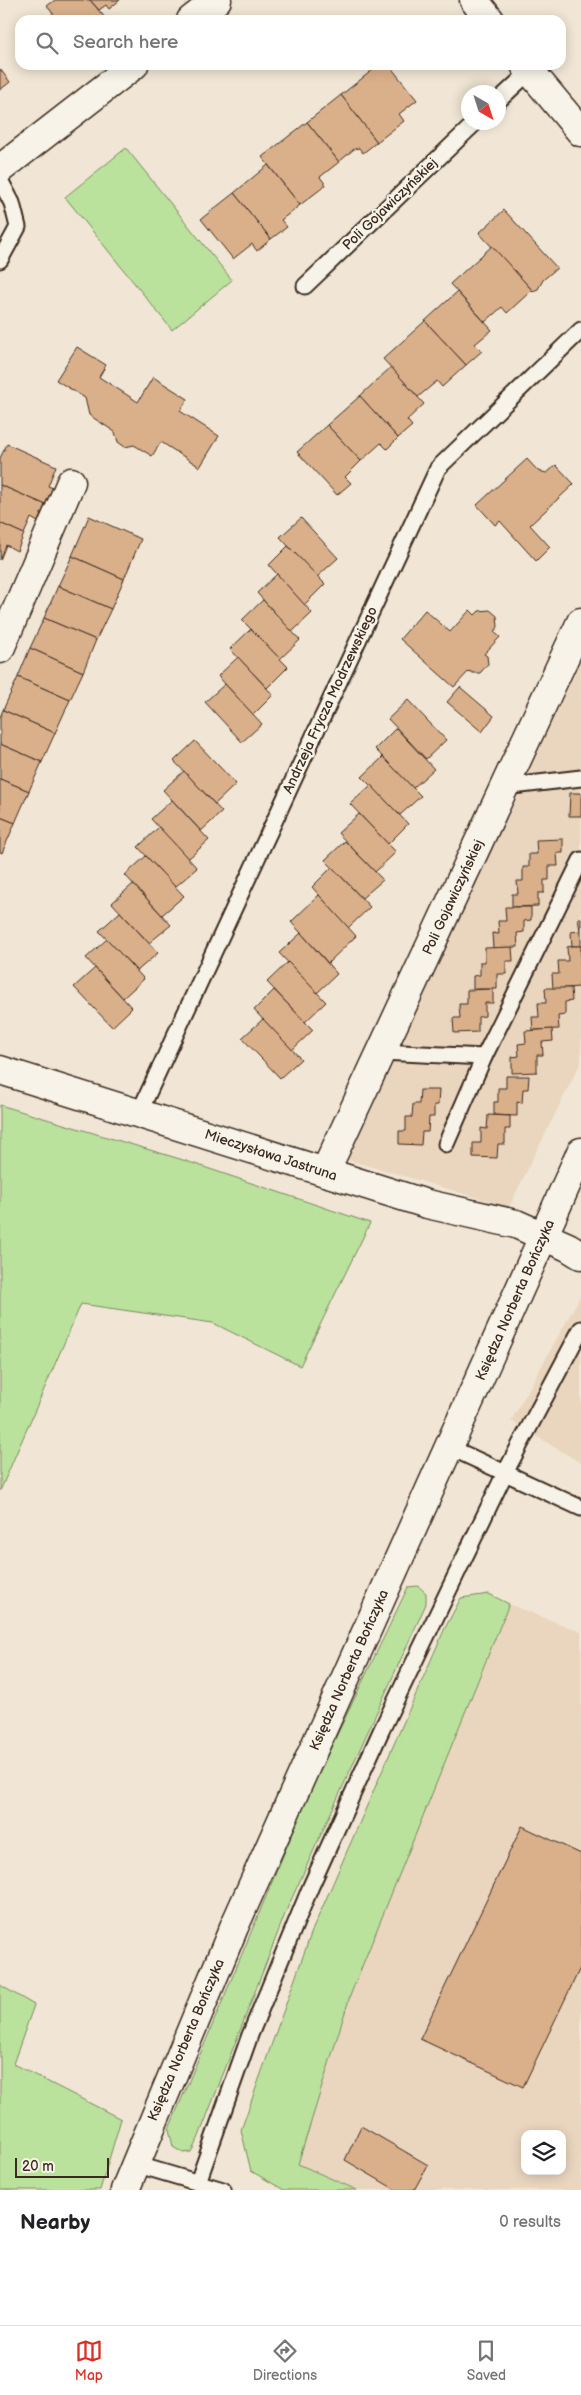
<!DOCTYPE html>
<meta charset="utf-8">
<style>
body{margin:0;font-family:"Balsamiq Sans",sans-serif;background:#f6f6f6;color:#202124}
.controls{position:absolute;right:15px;bottom:15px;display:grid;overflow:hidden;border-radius:10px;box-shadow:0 2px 12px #0003}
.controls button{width:45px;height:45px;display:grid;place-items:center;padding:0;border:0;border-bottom:1px solid #e0e0e0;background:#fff;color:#202124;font:25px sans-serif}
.compass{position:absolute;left:461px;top:85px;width:45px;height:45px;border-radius:50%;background:#fff;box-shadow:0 2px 12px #0003;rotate:141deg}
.scale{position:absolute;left:15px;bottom:12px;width:94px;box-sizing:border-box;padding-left:5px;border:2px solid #3b2a1e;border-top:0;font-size:14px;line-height:18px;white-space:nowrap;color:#3b2a1e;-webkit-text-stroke:4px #f7f3e8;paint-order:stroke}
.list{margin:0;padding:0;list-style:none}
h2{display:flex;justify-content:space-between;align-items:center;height:65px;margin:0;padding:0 20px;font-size:21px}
h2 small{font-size:16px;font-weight:400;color:#757577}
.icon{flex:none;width:28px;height:28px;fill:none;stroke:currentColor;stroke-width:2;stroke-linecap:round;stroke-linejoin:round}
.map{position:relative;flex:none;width:581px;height:2190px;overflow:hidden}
.search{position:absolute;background:#fff;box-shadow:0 2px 12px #0003;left:15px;right:15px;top:15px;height:55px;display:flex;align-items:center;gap:12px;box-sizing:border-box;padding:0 18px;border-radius:15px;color:#757577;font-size:19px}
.sheet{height:135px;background:#fff}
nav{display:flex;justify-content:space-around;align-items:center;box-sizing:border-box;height:70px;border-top:1px solid #e0e0e0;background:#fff;font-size:14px;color:#757577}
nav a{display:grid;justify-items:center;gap:2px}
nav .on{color:#d93025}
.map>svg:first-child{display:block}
.built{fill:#ead6bf;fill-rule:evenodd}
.green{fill:#bae29d;stroke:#7a865e}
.building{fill:#dab08b;stroke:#3b2a1e}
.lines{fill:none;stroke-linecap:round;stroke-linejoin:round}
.lane-casing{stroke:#3b2a1e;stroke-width:19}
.street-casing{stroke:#3b2a1e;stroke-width:31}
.secondary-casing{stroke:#3b2a1e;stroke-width:31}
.lane{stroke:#f7f3e8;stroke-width:15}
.street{stroke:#f7f3e8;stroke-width:28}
.secondary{stroke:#f7f3e8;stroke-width:28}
.labels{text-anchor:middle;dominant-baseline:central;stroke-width:5;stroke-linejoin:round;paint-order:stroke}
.street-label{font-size:14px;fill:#3b2a1e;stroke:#f7f3e8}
</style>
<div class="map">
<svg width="581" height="2190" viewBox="0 0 581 2190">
<rect width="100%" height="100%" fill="#f1e6d5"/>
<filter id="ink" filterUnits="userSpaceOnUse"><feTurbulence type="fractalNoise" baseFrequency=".02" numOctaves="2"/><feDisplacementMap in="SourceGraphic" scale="10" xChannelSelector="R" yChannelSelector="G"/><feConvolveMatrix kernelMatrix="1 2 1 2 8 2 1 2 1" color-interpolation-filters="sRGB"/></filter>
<g filter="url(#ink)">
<g class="built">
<path d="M581,661V1062L509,1207L345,1159Z"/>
<path d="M581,1295V1463L511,1421Z"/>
<path d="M509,1604L581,1632V2190H357L298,2164L350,1996ZM525,2134H562V2171H525Z"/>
</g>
<g class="green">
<path d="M126,148L232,280L172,330L65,197Z"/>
<path d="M0,1105L180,1159L370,1223L300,1366L213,1323L81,1304L0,1491Z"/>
<path d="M418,1586L426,1593V1604L287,1909L198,2139L191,2152L183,2153L173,2147L169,2129L310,1791L408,1587Z"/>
<path d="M489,1594L509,1604L350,1996L298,2164L357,2190H284L251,2171L241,2130L312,1931L445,1628L461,1598Z"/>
<path d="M0,1985L34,2005L13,2064L121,2119L100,2190H0Z"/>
</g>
<g class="building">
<path d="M55,0H90L107,20H58L47,6Z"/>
<path d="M90,0H120L109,9L106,5L99,10Z"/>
<path d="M379,65H389L417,100L399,114L404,121L377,142L341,95Z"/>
<path d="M0,69L10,82L0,90Z"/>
<path d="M341,95L377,142L363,153L359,148L354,149L339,162L307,122Z"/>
<path d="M307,122L339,162L320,177L326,185L300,205L262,157Z"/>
<path d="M268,165L300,205L281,220L287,227L271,239L234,193Z"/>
<path d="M234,193L271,239L257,251L252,244L233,259L201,219Z"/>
<path d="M504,210L557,268L543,280L538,289L533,291L479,233Z"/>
<path d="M492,246L532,290L507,313L502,307L485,322L450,284Z"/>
<path d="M457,292L492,330L475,344L482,351L466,365L425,321Z"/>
<path d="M425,321L466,365L442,387L437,381L418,397L383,359Z"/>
<path d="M77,347L106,365L99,377L138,402L153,377L188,399L180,411L219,436L200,467L161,442L152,456L134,445L125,447L118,442L115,432L89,415L85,398L56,380Z"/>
<path d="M391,367L424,404L407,420L412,426L398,438L360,396Z"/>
<path d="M360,396L398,438L387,449L381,443L361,461L327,425Z"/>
<path d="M327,425L361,461L345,477L351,483L337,495L297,452Z"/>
<path d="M7,444L56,466L48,486L53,488L46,505L0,485V458Z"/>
<path d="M527,459L538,471L547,473L556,465L574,484L530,525L550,547L536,561L500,521L495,525L477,505Z"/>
<path d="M0,485L46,505L38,522L31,518L24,534L0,523Z"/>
<path d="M89,516L141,539L124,579L72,556Z"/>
<path d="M301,518L338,558L317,577L280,537Z"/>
<path d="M0,523L24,534L17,551L6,545L0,560Z"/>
<path d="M288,546L325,584L304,605L269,565Z"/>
<path d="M72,556L124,579L111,609L58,586Z"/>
<path d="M277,574L312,613L292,632L257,593Z"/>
<path d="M58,586L111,609L96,640L44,618Z"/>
<path d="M263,600L300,640L280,659L242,620Z"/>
<path d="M425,610L450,632L470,610L475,615L479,611L490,610L497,616L498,627L494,632L500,637L484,654L487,656L488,664L480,673H473L469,671L454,687L400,639Z"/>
<path d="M44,618L96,640L83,672L30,648Z"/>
<path d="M251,629L288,667L267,688L230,649Z"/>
<path d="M30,648L83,672L70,700L18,677Z"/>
<path d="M238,657L273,695L253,715L218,676Z"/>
<path d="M18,677L70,700L55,733L3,710Z"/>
<path d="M225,684L262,724L242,742L205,702Z"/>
<path d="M460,687L494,716L482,732L447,702Z"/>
<path d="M408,700L446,740L426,759L388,719Z"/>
<path d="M3,710L55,733L42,762L0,744V717Z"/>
<path d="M396,728L434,769L413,788L375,749Z"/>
<path d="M195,741L236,784L215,804L174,761Z"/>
<path d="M0,744L42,762L29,791L0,779Z"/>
<path d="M383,757L421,796L400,815L362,777Z"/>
<path d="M184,771L222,812L201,831L163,790Z"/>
<path d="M0,779L29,791L15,823L0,817Z"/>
<path d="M371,785L408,824L388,844L350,804Z"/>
<path d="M570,793H581V816H569Z"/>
<path d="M172,800L209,840L188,859L151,819Z"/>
<path d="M359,814L396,852L375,872L338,833Z"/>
<path d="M0,817L15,823L2,853L0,852Z"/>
<path d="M159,827L197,868L175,887L138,847Z"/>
<path d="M563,839V853H557L558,866H549V880H544V893H538V906L512,907V894H518L517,881H523V867H529V854H537L536,840Z"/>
<path d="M345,841L383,880L362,898L325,860Z"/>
<path d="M146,856L184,896L162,915L125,875Z"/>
<path d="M332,867L370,907L348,928L312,887Z"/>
<path d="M133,884L171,925L149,943L112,903Z"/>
<path d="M319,895L356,936L328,963L291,922Z"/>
<path d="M505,907H531V920L524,921V932L517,933L518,947L493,948L492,933L499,934L498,921H506Z"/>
<path d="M120,912L158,953L137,971L99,931Z"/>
<path d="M578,918H581V946H572L571,932L580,931Z"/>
<path d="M301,933L337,974L317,993L279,953Z"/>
<path d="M107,939L144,979L123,998L86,958Z"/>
<path d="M572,946H581L579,987L553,989L552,974H559L558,961H568L567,947Z"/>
<path d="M512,947L513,961H506V974H497V989H473V976L480,975V962H485V948Z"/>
<path d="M288,962L326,1002L305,1022L267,982Z"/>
<path d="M95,968L132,1008L112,1027L74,987Z"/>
<path d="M545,988H571L572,1001L565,1002V1015L558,1016L559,1029L533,1030L532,1017H539L538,1003H546Z"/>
<path d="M493,989V1003H485V1016L478,1017V1032L454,1033L453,1018H460L459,1004H467V990Z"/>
<path d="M274,990L313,1030L292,1050L254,1010Z"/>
<path d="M263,1019L301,1059L280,1078L242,1038Z"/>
<path d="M552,1029L553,1041L542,1042L543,1055H537V1072L512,1073V1057L519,1056L518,1044L526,1043L525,1031Z"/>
<path d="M506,1076H529L528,1089H523L522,1103L517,1102V1116L494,1115V1102H498V1088H506Z"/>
<path d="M420,1090H439L438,1105H434V1117H429L428,1132H422L421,1145L399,1144V1131H406V1117H412L413,1104H419Z"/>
<path d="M488,1115L510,1116V1129H505V1144H498L497,1158L473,1157V1143H481V1128L487,1129Z"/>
<path d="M522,1826L581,1854V1966L523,2087L420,2039Z"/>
<path d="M361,2126L428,2165L414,2190H396L345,2160Z"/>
</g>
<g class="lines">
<defs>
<g id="lane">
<path d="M498,101L530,71"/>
<path d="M0,180L12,203L18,227L0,260"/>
<path d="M305,286L476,122"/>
<path d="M504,787L581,778"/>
<path d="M381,1052L484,1057L581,860"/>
<path d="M139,1113L438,468L581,330"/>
<path d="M446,1144L484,1057"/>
<path d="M449,1447L581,1508"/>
<path d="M135,2164L223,2190"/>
<path d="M198,2182L250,2035L311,1886L381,1731L505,1473L581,1329"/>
</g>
<g id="street">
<path d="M474,0L490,20"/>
<path d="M191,20L217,0"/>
<path d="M525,65L581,132"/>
<path d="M0,169L134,65"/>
<path d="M0,649L71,482"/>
<path d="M0,1070L427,1204L516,1224L568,1247L581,1255"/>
<path d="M325,1172L581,622"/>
</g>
<path id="secondary" d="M125,2190L234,1927L581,1152"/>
</defs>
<use href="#lane" class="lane-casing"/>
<use href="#street" class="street-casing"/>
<use href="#secondary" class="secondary-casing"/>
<use href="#lane" class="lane"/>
<use href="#street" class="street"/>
<use href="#secondary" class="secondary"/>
</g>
</g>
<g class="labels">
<g class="street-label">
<text transform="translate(390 204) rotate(-44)">Poli Gojawiczyńskiej</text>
<text transform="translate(330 700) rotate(-65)">Andrzeja Frycza Modrzewskiego</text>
<text transform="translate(453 897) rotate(-65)">Poli Gojawiczyńskiej</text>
<text transform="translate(271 1155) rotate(18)">Mieczysława Jastruna</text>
<text transform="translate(515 1300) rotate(-66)">Księdza Norberta Bończyka</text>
<text transform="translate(349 1670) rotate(-66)">Księdza Norberta Bończyka</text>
<text transform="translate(186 2040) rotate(-67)">Księdza Norberta Bończyka</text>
</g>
</g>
</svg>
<div class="controls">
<button><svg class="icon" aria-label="layers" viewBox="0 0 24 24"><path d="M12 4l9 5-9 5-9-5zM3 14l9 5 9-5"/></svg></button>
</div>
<svg class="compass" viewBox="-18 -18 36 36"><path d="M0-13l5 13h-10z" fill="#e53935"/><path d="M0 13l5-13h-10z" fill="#757577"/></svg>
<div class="scale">20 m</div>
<div class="search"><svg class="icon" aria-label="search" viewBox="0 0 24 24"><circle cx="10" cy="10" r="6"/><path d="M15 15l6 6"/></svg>Search here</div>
</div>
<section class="sheet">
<h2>Nearby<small>0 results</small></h2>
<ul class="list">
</ul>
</section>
<nav>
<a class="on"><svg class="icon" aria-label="map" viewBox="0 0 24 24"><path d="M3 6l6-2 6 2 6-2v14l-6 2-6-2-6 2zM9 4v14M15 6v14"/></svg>Map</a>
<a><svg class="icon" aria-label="directions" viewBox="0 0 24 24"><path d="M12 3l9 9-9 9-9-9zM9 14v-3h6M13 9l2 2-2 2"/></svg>Directions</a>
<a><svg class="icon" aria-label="saved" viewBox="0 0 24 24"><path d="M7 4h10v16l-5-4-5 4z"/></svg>Saved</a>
</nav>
